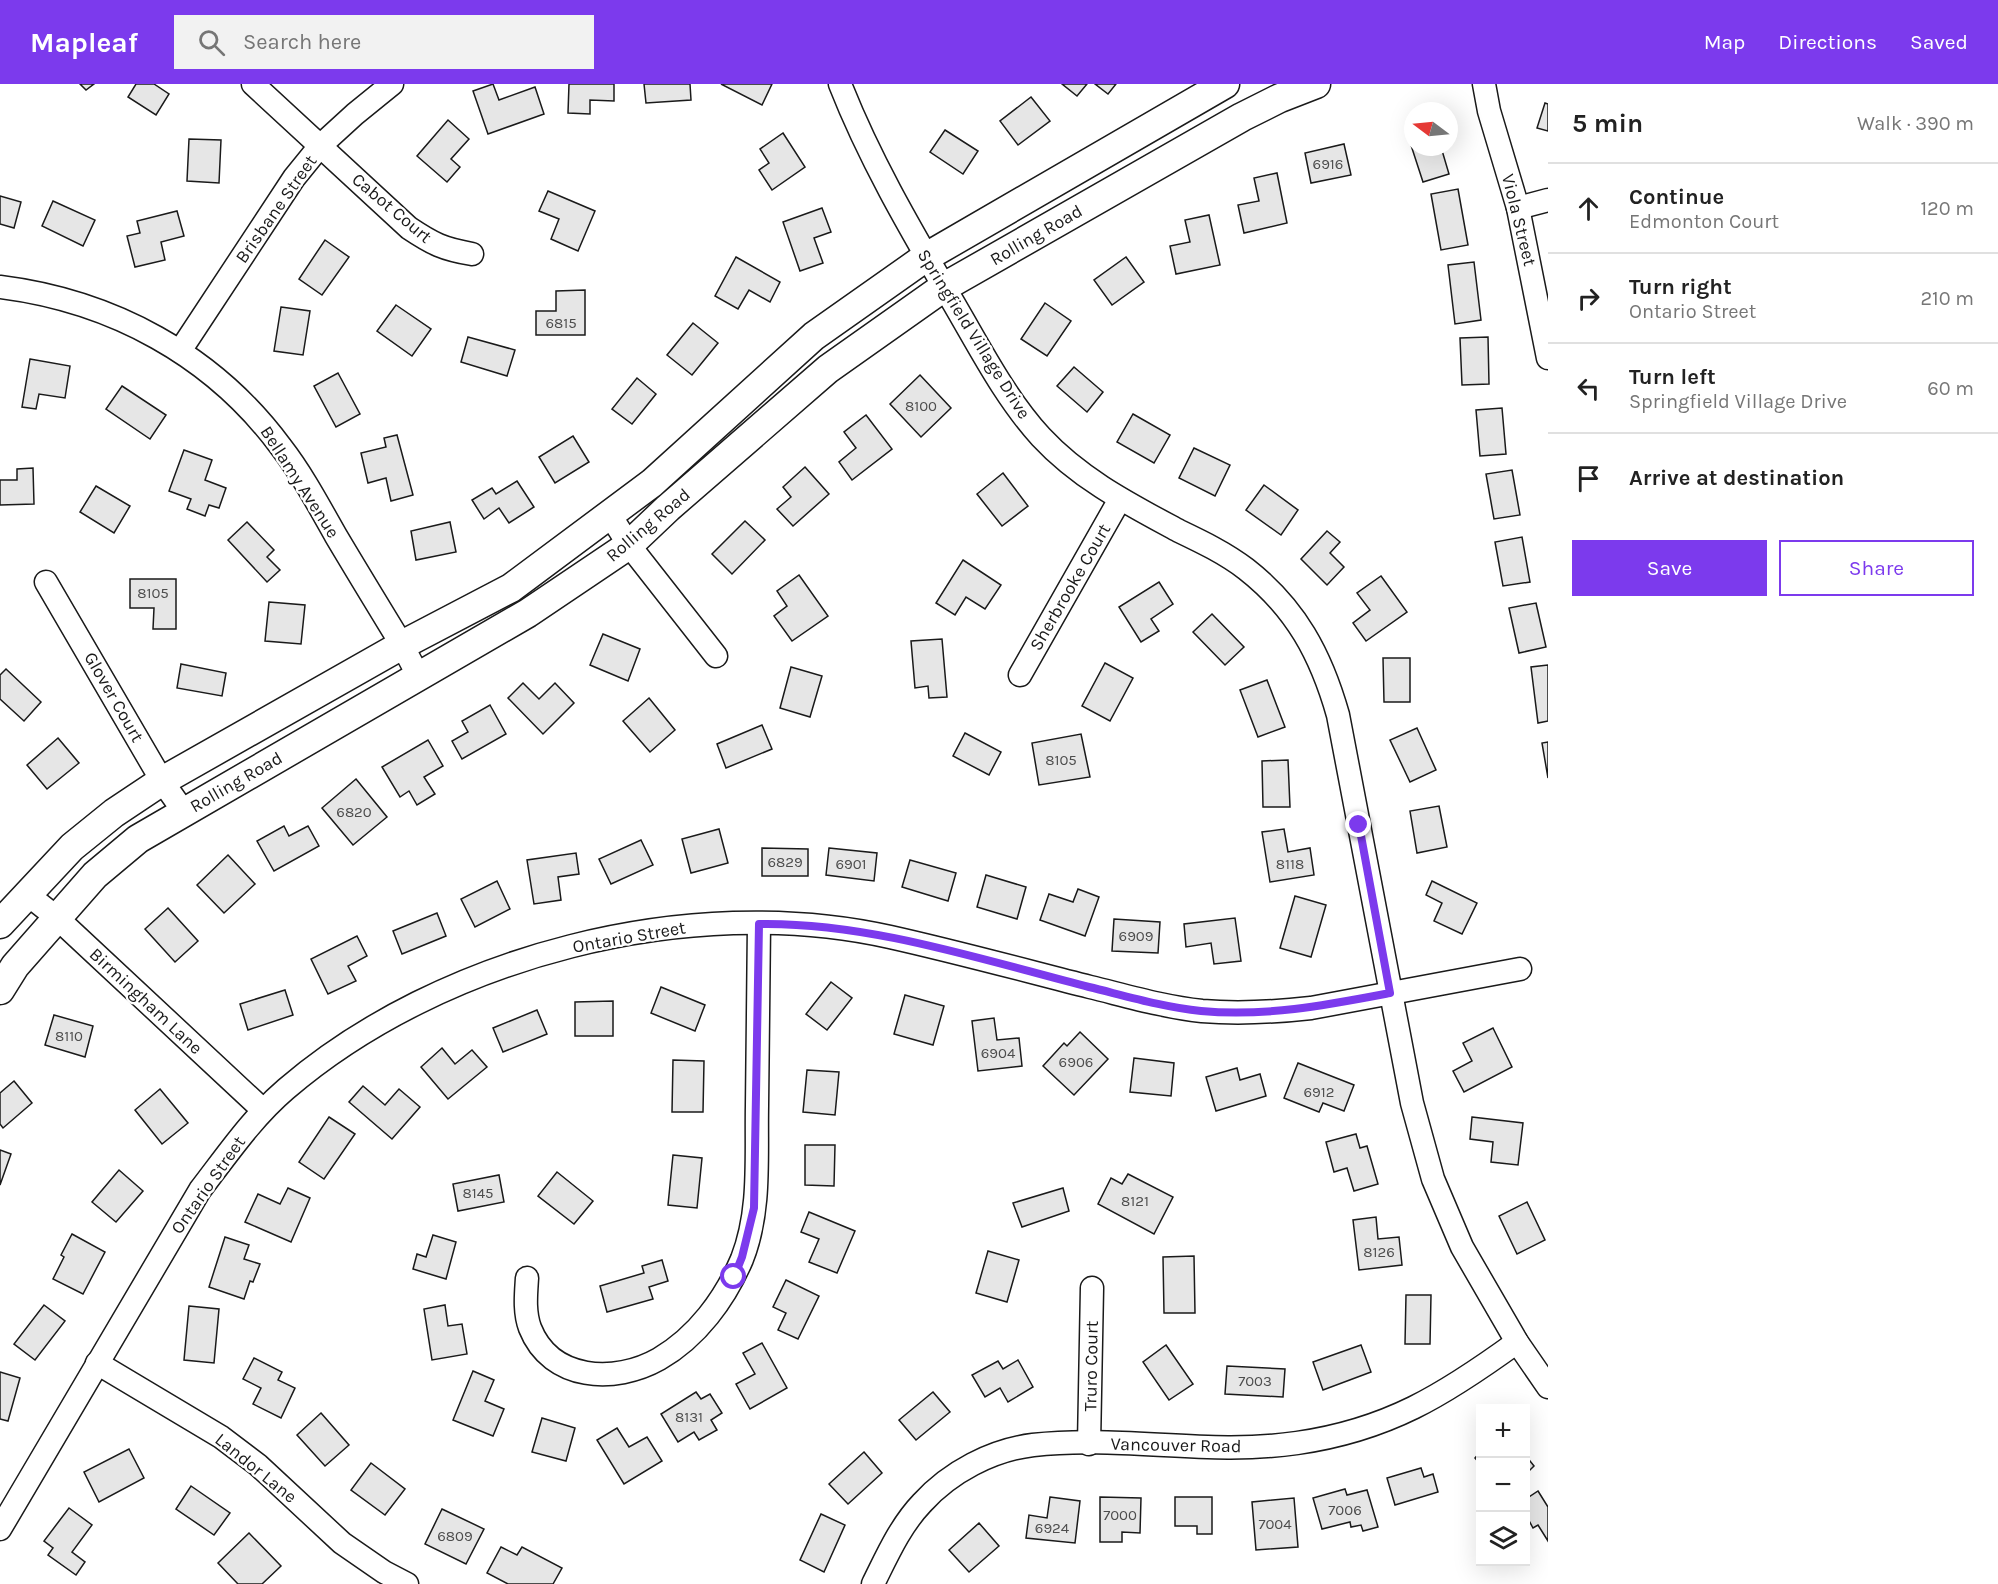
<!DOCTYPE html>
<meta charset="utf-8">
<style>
body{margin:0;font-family:Karla,sans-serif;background:#f2f2f2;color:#222}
.controls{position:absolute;right:18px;bottom:18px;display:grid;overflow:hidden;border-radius:0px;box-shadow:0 6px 24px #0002}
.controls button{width:54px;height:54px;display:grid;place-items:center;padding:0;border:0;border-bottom:2px solid #e0e0e0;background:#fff;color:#222;font:30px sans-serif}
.compass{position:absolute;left:1404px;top:18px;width:54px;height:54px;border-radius:50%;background:#fff;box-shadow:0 6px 24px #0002;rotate:286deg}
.stop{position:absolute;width:18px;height:18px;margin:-14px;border:4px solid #7c3aed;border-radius:50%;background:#fff}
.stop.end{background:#7c3aed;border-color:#fff;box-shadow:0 2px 6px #0008}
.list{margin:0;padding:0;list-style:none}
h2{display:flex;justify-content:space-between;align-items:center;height:78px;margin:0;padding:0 24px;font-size:26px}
h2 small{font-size:20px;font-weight:400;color:#767676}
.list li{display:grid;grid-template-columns:39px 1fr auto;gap:18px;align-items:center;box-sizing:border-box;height:90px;padding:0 24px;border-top:2px solid #e0e0e0}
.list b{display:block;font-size:22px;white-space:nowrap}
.list p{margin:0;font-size:20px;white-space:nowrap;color:#767676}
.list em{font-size:20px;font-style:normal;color:#767676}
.actions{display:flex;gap:12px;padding:18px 24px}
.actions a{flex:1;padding:14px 0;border:2px solid #7c3aed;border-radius:0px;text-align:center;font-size:21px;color:#7c3aed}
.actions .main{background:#7c3aed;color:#fff}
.icon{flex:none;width:33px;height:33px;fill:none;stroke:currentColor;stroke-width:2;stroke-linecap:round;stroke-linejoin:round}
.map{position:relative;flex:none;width:1548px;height:1500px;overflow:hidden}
header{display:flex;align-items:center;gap:36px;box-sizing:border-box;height:84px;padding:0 30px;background:#7c3aed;color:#fff}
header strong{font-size:28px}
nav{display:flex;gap:33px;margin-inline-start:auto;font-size:21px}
.search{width:420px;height:54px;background:#f2f2f2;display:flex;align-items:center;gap:15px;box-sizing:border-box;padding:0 21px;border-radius:0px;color:#767676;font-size:22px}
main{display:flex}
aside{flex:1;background:#fff}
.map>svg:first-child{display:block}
.building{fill:#e6e6e6;stroke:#1a1a1a;stroke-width:1.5}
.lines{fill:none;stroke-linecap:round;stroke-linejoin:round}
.minor-casing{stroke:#1a1a1a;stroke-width:25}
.major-casing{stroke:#1a1a1a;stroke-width:31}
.minor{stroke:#fff;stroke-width:22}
.major{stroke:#fff;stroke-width:28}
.route{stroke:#7c3aed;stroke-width:8}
.labels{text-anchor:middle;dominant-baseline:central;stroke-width:4.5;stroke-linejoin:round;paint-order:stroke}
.number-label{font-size:15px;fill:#4d4d4d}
.street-label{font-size:18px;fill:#1a1a1a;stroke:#fff}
</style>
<header>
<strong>Mapleaf</strong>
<div class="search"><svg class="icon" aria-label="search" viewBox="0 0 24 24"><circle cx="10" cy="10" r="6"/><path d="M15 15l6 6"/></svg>Search here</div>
<nav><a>Map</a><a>Directions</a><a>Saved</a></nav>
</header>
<main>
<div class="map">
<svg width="1548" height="1500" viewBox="0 0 1548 1500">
<rect width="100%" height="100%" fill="#fff"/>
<g class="building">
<path d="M80,0H94L86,6Z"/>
<path d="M136,0H154L169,10L156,31L128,13Z"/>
<path d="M493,0L499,16L535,3L544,30L488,50L473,7Z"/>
<path d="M569,0H614V17L590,16V30L568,29Z"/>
<path d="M644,0H690L691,16L646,19Z"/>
<path d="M721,0H772L762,21Z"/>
<path d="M1062,0H1087L1077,12Z"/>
<path d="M1095,0H1116L1108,10Z"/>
<path d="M1031,13L1050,37L1018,61L1000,37Z"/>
<path d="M1545,19L1548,20V47L1537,44Z"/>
<path d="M448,36L469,55L451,75L460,83L447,98L417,72Z"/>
<path d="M945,46L978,67L963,90L930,68Z"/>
<path d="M783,49L805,83L772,106L759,86L769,79L760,65Z"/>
<path d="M1413,50V63H1441L1449,90L1423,98L1408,52Z"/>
<path d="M189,55L221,56L219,99L187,97Z"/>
<path d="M1344,60L1351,91L1311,99L1305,69Z"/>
<path d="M1277,89L1287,139L1244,149L1238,121L1259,117L1254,94Z"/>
<path d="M1458,105L1468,161L1441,166L1431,110Z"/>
<path d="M548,107L595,127L578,167L551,155L559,135L539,127Z"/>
<path d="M0,112L21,118L14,144L0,140Z"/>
<path d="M53,117L95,136L83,162L42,142Z"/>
<path d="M822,124L831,148L814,154L823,179L800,187L783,138Z"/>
<path d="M177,127L184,152L161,158L165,176L135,183L127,152L140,149L137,137Z"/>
<path d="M1209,131L1220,181L1176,190L1170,162L1190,158L1185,136Z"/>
<path d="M325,156L349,173L322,211L299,195Z"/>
<path d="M736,173L780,198L770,218L749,206L738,225L715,212Z"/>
<path d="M1126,173L1144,198L1112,221L1094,196Z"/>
<path d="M1474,178L1481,236L1455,240L1448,181Z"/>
<path d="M585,206V251H536V227H556V207Z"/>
<path d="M1045,219L1071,237L1047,272L1021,255Z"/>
<path d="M396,221L431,245L412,272L377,247Z"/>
<path d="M281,223L310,227L303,271L274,267Z"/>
<path d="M693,239L718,259L692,291L667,271Z"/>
<path d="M468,253L515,266L507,292L461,278Z"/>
<path d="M1488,253L1489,300L1462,301L1460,254Z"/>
<path d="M30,275L70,282L65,314L39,310L36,325L22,323Z"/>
<path d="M1074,283L1103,308L1087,328L1057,302Z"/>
<path d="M338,289L360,330L336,343L314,302Z"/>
<path d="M920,291L951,324L921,353L890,320Z"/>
<path d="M637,294L656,310L632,340L612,325Z"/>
<path d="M122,302L166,331L150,355L106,325Z"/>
<path d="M1502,324L1506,370L1480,372L1476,326Z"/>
<path d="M1133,330L1170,351L1154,379L1117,358Z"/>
<path d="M866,331L892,365L852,396L839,378L856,364L844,348Z"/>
<path d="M397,351L413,411L391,417L386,394L368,399L361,369L386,363L384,354Z"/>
<path d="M573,352L589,378L555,399L539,373Z"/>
<path d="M1194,364L1230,381L1215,412L1179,394Z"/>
<path d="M184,366L212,376L205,396L226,404L219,424L209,421L205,432L187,425L191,415L169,407Z"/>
<path d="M805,383L829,410L793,442L777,425L791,413L783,403Z"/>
<path d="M33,384L34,420L0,421V396H17V385Z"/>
<path d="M1512,386L1520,431L1494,435L1486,390Z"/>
<path d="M1003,389L1028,422L1002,442L977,410Z"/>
<path d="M517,397L534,423L509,439L499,424L484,435L472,416L492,404L496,410Z"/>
<path d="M1264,401L1298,426L1281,451L1246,426Z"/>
<path d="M96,402L130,422L114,449L80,428Z"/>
<path d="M745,437L765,456L732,490L712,470Z"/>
<path d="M247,438L274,466L267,473L280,486L267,498L228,456Z"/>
<path d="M450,438L456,468L416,476L411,447Z"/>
<path d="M1327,447L1340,458L1330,469L1344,483L1327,501L1301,475Z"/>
<path d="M1522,453L1530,498L1503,502L1495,458Z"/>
<path d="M963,476L1001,501L985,525L966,513L955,531L936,519Z"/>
<path d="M799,491L828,532L792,557L774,532L787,522L777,507Z"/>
<path d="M1381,492L1407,528L1366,557L1353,539L1370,526L1357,509Z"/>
<path d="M130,495H176V545H153L154,524H130Z"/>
<path d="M1159,498L1173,520L1151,535L1159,547L1141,558L1119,523Z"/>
<path d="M269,518L305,521L301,560L265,557Z"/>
<path d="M1536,519L1546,563L1519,569L1509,524Z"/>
<path d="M1212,530L1244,563L1225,581L1193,548Z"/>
<path d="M603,550L640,565L628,597L590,581Z"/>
<path d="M942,555L947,613L929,614L928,602L915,604L911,557Z"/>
<path d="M1383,574H1410V618H1384Z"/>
<path d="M1105,579L1133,594L1110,637L1082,622Z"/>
<path d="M181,580L226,589L222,612L177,604Z"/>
<path d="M1548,581V637L1538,639L1531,583Z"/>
<path d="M791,583L822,592L810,633L780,624Z"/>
<path d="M6,585L41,618L24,637L0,615V591Z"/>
<path d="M1267,596L1285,643L1258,653L1240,606Z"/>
<path d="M523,599L539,615L555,599L574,619L543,650L508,614Z"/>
<path d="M649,614L675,646L650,668L623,637Z"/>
<path d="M490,621L506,650L462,675L452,657L468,648L462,637Z"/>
<path d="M762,641L772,665L726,684L717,660Z"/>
<path d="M1417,644L1436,686L1410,698L1390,656Z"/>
<path d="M965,649L1001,668L989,691L953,672Z"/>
<path d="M1081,650L1090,693L1039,701L1032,659Z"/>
<path d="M58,654L79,679L47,705L27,681Z"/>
<path d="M428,656L443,682L424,693L435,710L417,721L409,707L400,713L382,683Z"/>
<path d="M1548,658V694L1542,659Z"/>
<path d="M1288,676L1290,723H1263L1262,677Z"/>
<path d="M356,695L387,733L353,761L322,724Z"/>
<path d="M1439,722L1447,763L1417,769L1410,727Z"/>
<path d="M284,742L289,752L308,742L319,762L274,787L257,757Z"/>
<path d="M719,745L728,779L691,789L682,755Z"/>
<path d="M1284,745L1288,768L1310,764L1314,791L1270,798L1262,748Z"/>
<path d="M641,756L653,781L611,800L599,775Z"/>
<path d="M762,764L808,765V792H762Z"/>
<path d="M829,764L877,769L874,797L826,791Z"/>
<path d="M576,769L579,790L558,793L561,816L534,820L527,776Z"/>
<path d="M228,771L255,800L224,829L197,801Z"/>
<path d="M910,776L956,789L948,817L902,803Z"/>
<path d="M986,791L1026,803L1017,835L977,823Z"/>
<path d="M497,797L510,825L475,843L461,815Z"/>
<path d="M1432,797L1477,819L1462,850L1434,837L1442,819L1426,811Z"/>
<path d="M1078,805L1099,813L1085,852L1040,836L1049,810L1073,818Z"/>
<path d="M1295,812L1326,821L1311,873L1280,864Z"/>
<path d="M168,824L198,857L175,878L145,845Z"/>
<path d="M437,829L446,852L402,870L393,847Z"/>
<path d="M1235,834L1241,877L1214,880L1211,859L1186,863L1184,840Z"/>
<path d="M1114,835L1160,838L1158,869L1112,867Z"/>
<path d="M357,852L367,872L348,882L356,897L328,910L311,875Z"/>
<path d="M831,898L852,914L827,946L806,930Z"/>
<path d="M661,903L705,921L695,947L651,929Z"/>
<path d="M285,906L293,931L248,946L240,920Z"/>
<path d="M905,911L944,922L933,961L894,950Z"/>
<path d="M613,917V952H575V918Z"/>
<path d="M537,926L547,950L503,968L493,944Z"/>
<path d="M54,931L93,942L85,973L45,961Z"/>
<path d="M994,934L997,956L1019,954L1022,982L978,987L972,937Z"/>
<path d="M1493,944L1512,983L1464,1008L1453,987L1472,977L1463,959Z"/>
<path d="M1080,948L1108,975L1074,1011L1043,982L1064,959L1067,962Z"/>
<path d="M442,964L455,980L472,966L487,983L448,1015L421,983Z"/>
<path d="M1134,974L1174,979L1171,1012L1130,1008Z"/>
<path d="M673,976L704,977L703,1028H672Z"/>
<path d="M1298,979L1354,1001L1344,1027L1323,1019L1319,1028L1284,1014Z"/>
<path d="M1237,984L1240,996L1260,990L1266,1012L1216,1027L1206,993Z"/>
<path d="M807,986L839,988L835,1031L803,1028Z"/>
<path d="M14,997L32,1019L3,1044L0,1040V1009Z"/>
<path d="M363,1002L385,1021L399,1005L420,1023L392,1055L349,1018Z"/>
<path d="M160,1005L188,1039L162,1060L135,1026Z"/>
<path d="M329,1033L355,1050L324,1095L299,1078Z"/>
<path d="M1472,1033L1523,1039L1518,1081L1491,1078L1493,1058L1470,1055Z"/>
<path d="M1356,1050L1360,1064L1367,1062L1378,1100L1354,1107L1347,1084L1334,1088L1326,1058Z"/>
<path d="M805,1061H835L834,1102L805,1101Z"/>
<path d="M0,1066L11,1070L0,1101Z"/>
<path d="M673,1071L702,1074L697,1124L668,1121Z"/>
<path d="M119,1086L143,1107L116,1138L92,1118Z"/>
<path d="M557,1088L593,1117L574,1140L538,1112Z"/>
<path d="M1128,1090L1173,1113L1154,1150L1098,1120L1111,1094L1122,1100Z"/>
<path d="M499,1091L504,1118L458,1127L453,1100Z"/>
<path d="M288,1104L310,1114L291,1158L245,1138L258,1110L280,1120Z"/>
<path d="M1063,1104L1069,1127L1022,1143L1013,1119Z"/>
<path d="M1527,1118L1545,1156L1517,1170L1499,1132Z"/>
<path d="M809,1128L855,1147L837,1189L809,1178L819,1155L801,1148Z"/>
<path d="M1376,1133L1378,1155L1399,1153L1402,1181L1359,1186L1353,1136Z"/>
<path d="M72,1150L105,1168L83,1210L53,1195L64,1173L61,1171Z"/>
<path d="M433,1151L456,1158L446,1195L413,1185L417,1170L426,1173Z"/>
<path d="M225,1153L249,1161L244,1175L260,1180L253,1198L250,1197L244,1215L209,1203Z"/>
<path d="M988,1167L1019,1176L1007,1218L976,1209Z"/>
<path d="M1194,1172L1195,1229H1164L1163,1173Z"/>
<path d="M662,1176L668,1197L649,1203L653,1215L607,1228L600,1202L644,1189L642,1182Z"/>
<path d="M786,1196L819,1212L798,1255L778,1246L786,1229L773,1223Z"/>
<path d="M1406,1211H1431L1430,1260H1405Z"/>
<path d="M44,1221L65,1237L35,1276L14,1260Z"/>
<path d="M445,1221L448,1242L462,1240L467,1270L432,1276L424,1225Z"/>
<path d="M189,1222L219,1225L214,1279L184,1276Z"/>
<path d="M762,1259L787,1304L750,1325L736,1300L755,1290L743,1269Z"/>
<path d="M1166,1261L1193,1300L1169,1316L1143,1278Z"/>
<path d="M1361,1261L1371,1288L1323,1306L1313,1278Z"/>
<path d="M254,1274L282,1288L278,1296L295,1304L281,1334L253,1320L261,1304L243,1295Z"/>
<path d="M1018,1276L1033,1303L1008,1318L1000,1304L985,1313L972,1291L998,1277L1003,1285Z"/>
<path d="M1227,1282L1285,1285L1283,1313L1225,1310Z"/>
<path d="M473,1287L494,1296L485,1317L504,1325L493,1352L453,1336Z"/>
<path d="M0,1288L20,1294L8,1337L0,1335Z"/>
<path d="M696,1308L701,1315L710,1310L722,1329L711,1336L717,1346L699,1356L694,1348L678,1358L661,1330Z"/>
<path d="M933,1308L950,1328L916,1356L899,1336Z"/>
<path d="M321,1329L349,1361L325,1382L297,1351Z"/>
<path d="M542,1334L575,1344L566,1377L532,1368Z"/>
<path d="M617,1344L629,1363L647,1353L662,1377L624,1400L597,1356Z"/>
<path d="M129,1365L144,1394L99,1418L84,1388Z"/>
<path d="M864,1368L882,1389L848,1420L829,1400Z"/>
<path d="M1480,1368V1380L1475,1374Z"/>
<path d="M1526,1372L1534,1382L1526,1390Z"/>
<path d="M371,1379L405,1405L385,1431L351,1406Z"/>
<path d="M1421,1384L1424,1393L1433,1390L1438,1408L1395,1421L1387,1394Z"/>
<path d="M191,1402L230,1429L214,1451L176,1425Z"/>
<path d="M1345,1405L1347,1411L1367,1406L1378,1443L1363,1447L1361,1441L1351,1443L1350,1438L1322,1445L1313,1414Z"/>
<path d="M1538,1407L1548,1423V1457L1538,1441L1533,1444L1526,1431V1415Z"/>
<path d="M1050,1413L1080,1417L1075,1459L1026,1454L1029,1431L1047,1434Z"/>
<path d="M1100,1413L1141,1414L1140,1449L1122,1448V1458H1100Z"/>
<path d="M1175,1413H1212V1450H1197V1442H1175Z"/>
<path d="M1294,1414L1298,1463L1256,1466L1252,1418Z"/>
<path d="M69,1424L92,1441L72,1468L85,1478L76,1491L48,1471L53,1464L44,1457Z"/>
<path d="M442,1425L484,1445L466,1480L425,1460Z"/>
<path d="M821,1430L845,1441L824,1488L800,1476Z"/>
<path d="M979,1439L999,1462L969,1488L949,1466Z"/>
<path d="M249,1449L281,1482L262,1500H238L218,1479Z"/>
<path d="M501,1463L517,1471L522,1463L562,1484L553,1500H508L487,1489Z"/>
</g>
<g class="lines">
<defs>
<g id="minor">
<path d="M253,0L409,144C433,160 443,165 472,170"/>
<path d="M840,0C871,79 914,151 957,225C982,268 1007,316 1041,353C1080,395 1129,420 1179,447C1202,458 1225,469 1246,485C1296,524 1321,571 1338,631L1412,1019L1433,1095L1462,1163L1517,1258L1548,1303"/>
<path d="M1484,0L1489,27L1518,124L1548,274"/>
<path d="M1518,124L1548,116"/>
<path d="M0,203C112,217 213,271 281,363C302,390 319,422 336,452C358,489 380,525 402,561L419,593"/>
<path d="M180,267L294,94L320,62L355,30L392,0"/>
<path d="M610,431L629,461L716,572"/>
<path d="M46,498L162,697L184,728"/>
<path d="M1020,591L1120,415"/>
<path d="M27,810L56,833L263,1026"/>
<path d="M527,1194C526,1210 524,1228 530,1244C551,1297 615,1300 659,1275C697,1253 725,1215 742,1175C761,1127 756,1073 757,1022C758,961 758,900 759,840"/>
<path d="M97,1279L221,1353L258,1381L342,1459L384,1488L407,1500"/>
<path d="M1089,1360L1092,1204"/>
<path d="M0,1445L200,1106C227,1071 252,1034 286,1005C441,872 690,808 890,853C957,868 1023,886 1090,903C1127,912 1164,923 1202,927C1239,930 1275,928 1311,924L1520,885"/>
<path d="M873,1500C887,1472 900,1442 922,1419C950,1388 992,1366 1033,1361C1120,1351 1210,1372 1297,1359C1388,1346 1444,1311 1517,1258"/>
</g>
<g id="major">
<path d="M0,840L72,763L114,729L162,697L402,561L511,504L652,399L814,252L926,173L1225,0"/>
<path d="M0,906L15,882L95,791L138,755L528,529L629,461L668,424L828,285L944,203L1242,33L1280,14L1316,0"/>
</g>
</defs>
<use href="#minor" class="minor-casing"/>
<use href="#major" class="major-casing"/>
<use href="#minor" class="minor"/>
<use href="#major" class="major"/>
</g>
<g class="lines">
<path class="route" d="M734,1193L742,1173L754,1124L759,840C868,838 983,876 1089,903C1126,912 1163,923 1201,927C1266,933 1327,921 1390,909L1359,741"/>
</g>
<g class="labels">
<g class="number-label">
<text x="1328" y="80">6916</text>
<text x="561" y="239">6815</text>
<text x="921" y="322">8100</text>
<text x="153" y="509">8105</text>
<text x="1061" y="676">8105</text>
<text x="354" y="728">6820</text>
<text x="785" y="778">6829</text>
<text x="851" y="780">6901</text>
<text x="1290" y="780">8118</text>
<text x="1136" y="852">6909</text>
<text x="69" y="952">8110</text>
<text x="998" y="969">6904</text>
<text x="1076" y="978">6906</text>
<text x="1319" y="1008">6912</text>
<text x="478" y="1109">8145</text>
<text x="1135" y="1117">8121</text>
<text x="1379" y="1168">8126</text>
<text x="1255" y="1297">7003</text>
<text x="689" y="1333">8131</text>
<text x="1345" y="1426">7006</text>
<text x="1120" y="1431">7000</text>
<text x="1275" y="1440">7004</text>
<text x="1052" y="1444">6924</text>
<text x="455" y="1452">6809</text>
</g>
<g class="street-label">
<text transform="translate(392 124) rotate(40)">Cabot Court</text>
<text transform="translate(276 125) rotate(-55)">Brisbane Street</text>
<text transform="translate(1519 136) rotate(76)">Viola Street</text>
<text transform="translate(1036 151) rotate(-30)">Rolling Road</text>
<text transform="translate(974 250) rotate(58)">Springfield Village Drive</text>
<text transform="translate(300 398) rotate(57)">Bellamy Avenue</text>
<text transform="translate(648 441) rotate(-40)">Rolling Road</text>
<text transform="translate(1070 503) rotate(-60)">Sherbrooke Court</text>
<text transform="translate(114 613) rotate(60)">Glover Court</text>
<text transform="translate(236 698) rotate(-30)">Rolling Road</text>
<text transform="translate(629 853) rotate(-10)">Ontario Street</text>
<text transform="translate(146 917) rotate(43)">Birmingham Lane</text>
<text transform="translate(208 1101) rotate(-55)">Ontario Street</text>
<text transform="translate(1091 1282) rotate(-89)">Truro Court</text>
<text transform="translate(1176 1361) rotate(1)">Vancouver Road</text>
<text transform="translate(256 1384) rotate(39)">Landor Lane</text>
</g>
</g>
</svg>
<div class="controls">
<button>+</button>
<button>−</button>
<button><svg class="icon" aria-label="layers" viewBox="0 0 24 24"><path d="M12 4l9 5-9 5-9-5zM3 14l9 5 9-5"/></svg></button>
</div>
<svg class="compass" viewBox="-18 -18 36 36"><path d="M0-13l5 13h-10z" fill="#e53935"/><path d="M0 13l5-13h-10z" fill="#767676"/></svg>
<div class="stop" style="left:734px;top:1193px"></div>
<div class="stop end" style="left:1359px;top:741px"></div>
</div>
<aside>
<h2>5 min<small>Walk · 390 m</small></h2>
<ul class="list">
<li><svg class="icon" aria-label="ahead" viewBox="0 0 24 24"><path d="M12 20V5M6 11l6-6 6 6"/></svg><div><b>Continue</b><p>Edmonton Court</p></div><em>120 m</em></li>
<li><svg class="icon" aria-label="right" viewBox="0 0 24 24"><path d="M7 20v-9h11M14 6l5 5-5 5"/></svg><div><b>Turn right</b><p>Ontario Street</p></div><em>210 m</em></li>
<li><svg class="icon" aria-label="left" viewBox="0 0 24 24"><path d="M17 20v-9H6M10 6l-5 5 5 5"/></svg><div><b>Turn left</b><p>Springfield Village Drive</p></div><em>60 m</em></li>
<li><svg class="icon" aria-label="arrive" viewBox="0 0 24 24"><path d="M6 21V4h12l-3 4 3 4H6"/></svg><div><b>Arrive at destination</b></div></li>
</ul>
<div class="actions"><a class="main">Save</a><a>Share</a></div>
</aside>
</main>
